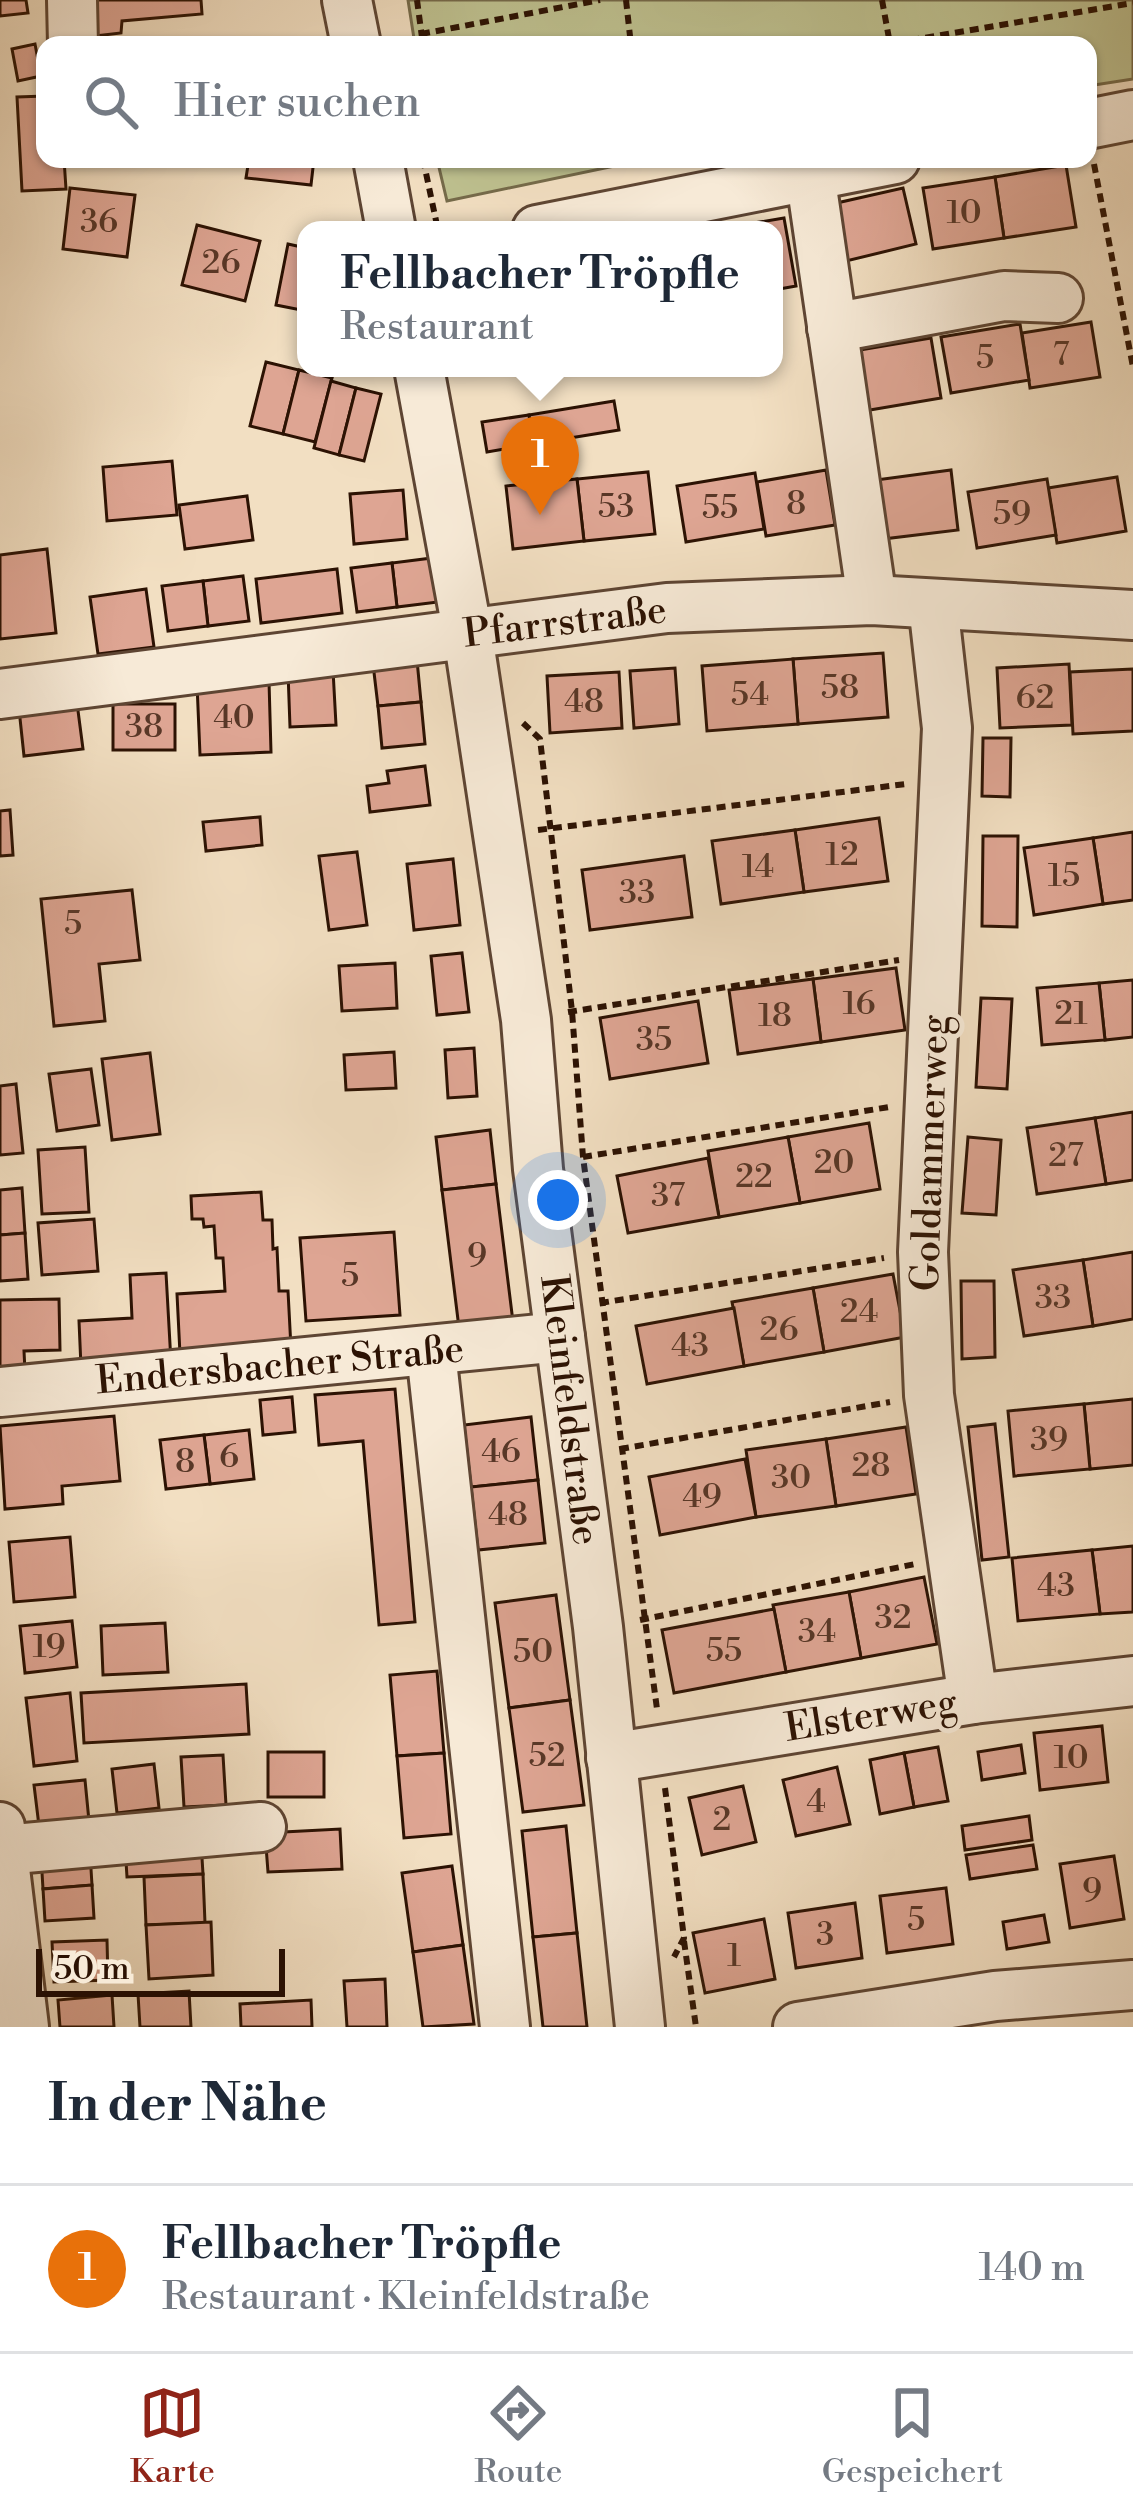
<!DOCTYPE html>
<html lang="de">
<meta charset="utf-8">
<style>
body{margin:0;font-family:"Libre Bodoni",serif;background:#f6f6f7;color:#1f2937}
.scale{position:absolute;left:36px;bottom:30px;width:249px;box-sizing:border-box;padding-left:12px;border:6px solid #2c1203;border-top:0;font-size:33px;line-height:42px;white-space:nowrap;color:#2c1203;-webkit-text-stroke:9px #f7ead7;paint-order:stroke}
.you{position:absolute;left:558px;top:1200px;width:42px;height:42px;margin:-30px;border:9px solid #fff;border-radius:50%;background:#1a73e8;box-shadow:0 0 0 18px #1a73e833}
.badge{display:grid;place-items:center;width:78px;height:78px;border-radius:50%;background:#8f2418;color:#fff;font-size:39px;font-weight:700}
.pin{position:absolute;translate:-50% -99px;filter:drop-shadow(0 3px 6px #0008)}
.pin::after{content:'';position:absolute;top:63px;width:42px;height:36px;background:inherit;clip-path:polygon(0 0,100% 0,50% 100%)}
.popup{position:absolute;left:297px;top:221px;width:486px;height:156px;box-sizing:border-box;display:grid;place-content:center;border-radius:24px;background:#fff;filter:drop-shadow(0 3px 9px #0005);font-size:39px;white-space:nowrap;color:#747a83}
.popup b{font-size:45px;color:#1f2937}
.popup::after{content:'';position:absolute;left:50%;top:100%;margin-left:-24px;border:24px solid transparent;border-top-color:#fff}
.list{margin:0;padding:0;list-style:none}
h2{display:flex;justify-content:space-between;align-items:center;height:156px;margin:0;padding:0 48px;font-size:51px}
h2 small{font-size:39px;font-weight:400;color:#747a83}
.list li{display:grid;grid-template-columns:78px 1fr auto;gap:36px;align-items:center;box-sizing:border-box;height:168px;padding:0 48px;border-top:3px solid #e0e1e3}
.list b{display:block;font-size:45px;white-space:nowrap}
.list p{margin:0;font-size:39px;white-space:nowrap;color:#747a83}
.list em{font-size:39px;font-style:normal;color:#747a83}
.icon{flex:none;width:66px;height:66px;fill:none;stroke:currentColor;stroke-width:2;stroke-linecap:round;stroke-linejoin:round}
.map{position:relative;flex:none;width:1133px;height:2027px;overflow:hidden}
.search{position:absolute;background:#fff;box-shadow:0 3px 9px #0004;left:36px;right:36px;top:36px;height:132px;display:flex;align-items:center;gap:30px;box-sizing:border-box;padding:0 42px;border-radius:24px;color:#747a83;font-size:45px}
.sheet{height:324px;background:#fff}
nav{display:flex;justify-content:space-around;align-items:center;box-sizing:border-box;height:168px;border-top:3px solid #e0e1e3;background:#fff;font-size:33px;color:#747a83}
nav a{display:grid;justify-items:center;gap:6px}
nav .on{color:#8f2418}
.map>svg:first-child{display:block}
.green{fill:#bec190;stroke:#756a4a;stroke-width:3}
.building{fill:#dea593;stroke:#2c1203;stroke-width:3}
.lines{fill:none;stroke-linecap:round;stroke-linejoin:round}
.minor-casing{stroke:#5e4533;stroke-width:54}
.path{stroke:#2c1203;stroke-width:6;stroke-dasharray:9 6;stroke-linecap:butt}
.minor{stroke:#f7ead7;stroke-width:48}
.labels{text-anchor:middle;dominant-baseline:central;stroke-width:10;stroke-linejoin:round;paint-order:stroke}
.number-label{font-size:33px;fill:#583727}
.street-label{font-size:39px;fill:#2c1203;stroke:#f7ead7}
</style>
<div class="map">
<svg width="1133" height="2027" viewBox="0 0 1133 2027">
<rect width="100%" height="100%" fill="#f2dfc2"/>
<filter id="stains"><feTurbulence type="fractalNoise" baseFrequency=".00167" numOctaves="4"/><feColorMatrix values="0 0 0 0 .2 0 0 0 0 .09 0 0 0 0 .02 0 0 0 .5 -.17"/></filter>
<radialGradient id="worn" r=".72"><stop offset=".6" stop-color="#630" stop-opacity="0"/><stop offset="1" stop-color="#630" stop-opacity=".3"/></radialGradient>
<g class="green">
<path d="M408,0H1133V79L1088,86V45H415Z"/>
<path d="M437,159H648L447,201Z"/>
</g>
<g class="building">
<path d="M0,0H26L28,13L0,16Z"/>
<path d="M97,0H201L202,14L122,21L121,33L95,36Z"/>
<path d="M35,44L41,76L18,81L12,49Z"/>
<path d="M45,96V159H64L66,189L22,191L17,97Z"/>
<path d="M249,159H314L311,185L246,178Z"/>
<path d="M1066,165L1076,227L1004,238L995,177Z"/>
<path d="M995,177L1004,238L933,249L923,188Z"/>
<path d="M70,188L135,195L127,257L63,249Z"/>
<path d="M903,188L916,244L842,262L828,205Z"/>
<path d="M784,218L796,286L774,290V230L718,229Z"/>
<path d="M197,225L260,241L245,301L182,285Z"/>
<path d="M288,244L306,248V311L276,305Z"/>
<path d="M1091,322L1100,377L1030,388L1022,333Z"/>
<path d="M1020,324L1029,380L951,393L941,337Z"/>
<path d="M931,338L941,398L864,411L854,351Z"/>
<path d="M266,362L299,370L283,434L250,426Z"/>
<path d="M299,370L332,378L315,442L283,434Z"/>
<path d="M331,381L356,388L339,455L314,448Z"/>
<path d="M356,388L381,394L364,461L339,455Z"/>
<path d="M614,401L619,430L533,444L529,415Z"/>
<path d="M529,415L533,444L487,452L482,422Z"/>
<path d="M172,461L177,515L107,521L103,467Z"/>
<path d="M826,470L835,525L766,536L757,482Z"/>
<path d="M951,470L958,530L883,539L876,480Z"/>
<path d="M648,472L655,534L584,541L577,479Z"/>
<path d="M755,473L764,529L686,542L677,486Z"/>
<path d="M1117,477L1126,531L1057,543L1048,488Z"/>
<path d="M577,479L584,541L513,549L506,486Z"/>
<path d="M1047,479L1056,535L977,548L968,492Z"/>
<path d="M403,490L407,539L354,544L350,494Z"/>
<path d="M247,496L253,540L185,549L179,505Z"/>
<path d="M47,549L56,633L0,639V555Z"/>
<path d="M432,558L438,602L397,607L392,563Z"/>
<path d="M392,563L397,607L357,612L351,568Z"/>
<path d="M337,569L342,613L261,623L256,579Z"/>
<path d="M243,576L249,621L208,626L203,581Z"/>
<path d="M203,581L208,626L168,631L162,586Z"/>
<path d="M146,589L154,647L98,654L90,597Z"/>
<path d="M883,653L888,717L798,724L793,659Z"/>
<path d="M793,659L798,724L707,731L702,666Z"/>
<path d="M417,660L421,702L378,706L373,664Z"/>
<path d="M1069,664L1072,725L1000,728L997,668Z"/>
<path d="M675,668L679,724L634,728L630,671Z"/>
<path d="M1133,669V731L1073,734L1070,672Z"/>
<path d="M333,670L336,725L290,727L288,672Z"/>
<path d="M619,672L622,728L550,733L547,676Z"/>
<path d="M269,681L271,752L200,755L197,684Z"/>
<path d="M421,702L425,744L382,748L378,706Z"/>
<path d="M77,703L83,749L24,756L19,709Z"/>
<rect x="113" y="704" width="62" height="46"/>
<path d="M983,738H1011L1010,797L982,796Z"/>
<path d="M425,766L430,805L370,812L367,786L389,783L387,771Z"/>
<path d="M10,810L13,855L0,856V811Z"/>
<path d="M260,817L262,845L206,851L203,822Z"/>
<path d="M879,818L888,881L804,892L795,830Z"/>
<path d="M795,830L804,892L721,904L712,841Z"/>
<path d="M1133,832V900L1103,904L1093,838Z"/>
<path d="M983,836H1018L1017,927L982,926Z"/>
<path d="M1093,838L1103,904L1034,915L1024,848Z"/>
<path d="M357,852L367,925L329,930L319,856Z"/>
<path d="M684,856L692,917L590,930L582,870Z"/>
<path d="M453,859L460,925L414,930L407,864Z"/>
<path d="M132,890L140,960L99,964L105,1021L54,1026L41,899Z"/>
<path d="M462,953L469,1012L437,1015L431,956Z"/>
<path d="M395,963L397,1008L342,1011L339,966Z"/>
<path d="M896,968L905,1030L821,1042L813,979Z"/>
<path d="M813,979L821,1042L738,1054L729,990Z"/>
<path d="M1133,980V1037L1105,1040L1099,983Z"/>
<path d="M1099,983L1105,1040L1042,1045L1037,988Z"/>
<path d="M981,998L1012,999L1007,1089L976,1087Z"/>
<path d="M698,1001L708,1063L610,1079L600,1018Z"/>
<path d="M474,1048L477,1096L448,1098L445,1050Z"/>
<path d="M394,1052L396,1088L346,1090L344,1055Z"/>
<path d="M150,1053L160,1134L112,1140L102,1059Z"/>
<path d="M91,1069L99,1125L57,1131L49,1074Z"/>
<path d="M16,1084L23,1153L0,1155V1086Z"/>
<path d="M1133,1112V1180L1106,1184L1095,1118Z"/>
<path d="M1095,1118L1106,1184L1037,1194L1027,1128Z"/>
<path d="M869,1123L880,1189L800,1203L788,1137Z"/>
<path d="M490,1130L496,1184L442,1190L436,1137Z"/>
<path d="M788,1137L800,1203L719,1217L708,1151Z"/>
<path d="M968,1137L1001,1140L996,1215L962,1213Z"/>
<path d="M85,1147L89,1212L42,1214L38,1150Z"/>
<path d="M708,1158L719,1217L628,1233L617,1176Z"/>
<path d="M496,1184L513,1322L459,1328L442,1190Z"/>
<path d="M22,1188L25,1233L0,1235V1190Z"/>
<path d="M261,1192L263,1220H272L273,1249L277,1248L279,1291H288L291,1348L180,1354L177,1294L225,1291L223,1258H216L214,1226L204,1227L203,1219H192L191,1196Z"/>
<path d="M94,1219L98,1271L42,1275L38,1223Z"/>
<path d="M394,1232L400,1315L306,1321L300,1238Z"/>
<path d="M25,1233L28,1279L0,1281V1235Z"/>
<path d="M1133,1252V1319L1093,1326L1083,1260Z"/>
<path d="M1083,1260L1093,1326L1024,1336L1013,1270Z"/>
<path d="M166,1273L171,1362L81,1367L79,1321L132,1318L130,1275Z"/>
<path d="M893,1274L905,1337L824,1352L813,1288Z"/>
<path d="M961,1281H994L995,1357L962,1359Z"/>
<path d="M813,1288L824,1352L744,1366L732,1302Z"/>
<path d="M59,1299L60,1350L24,1351L25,1371L0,1372V1300Z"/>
<path d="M734,1308L744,1366L647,1384L636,1326Z"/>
<path d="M395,1389L415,1622L379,1625L363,1441L319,1445L315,1395Z"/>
<path d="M292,1397L295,1432L263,1435L260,1400Z"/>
<path d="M1133,1399V1465L1090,1469L1084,1404Z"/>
<path d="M1084,1404L1090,1469L1014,1476L1008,1411Z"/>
<path d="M114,1416L120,1481L62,1486L63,1504L5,1509L0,1426Z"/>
<path d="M531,1417L538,1480L471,1487L464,1425Z"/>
<path d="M995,1424L1009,1557L982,1560L968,1427Z"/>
<path d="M906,1427L916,1494L836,1506L826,1439Z"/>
<path d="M249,1430L254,1479L210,1484L204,1435Z"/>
<path d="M204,1435L210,1484L166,1489L160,1440Z"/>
<path d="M826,1439L836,1506L756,1517L746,1450Z"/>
<path d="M745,1459L756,1517L660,1535L649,1477Z"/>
<path d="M538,1480L545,1543L478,1550L471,1487Z"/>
<path d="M70,1537L75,1597L14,1602L9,1542Z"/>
<path d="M1133,1546V1612L1100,1614L1092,1550Z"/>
<path d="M1092,1550L1100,1614L1018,1621L1012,1558Z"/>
<path d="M924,1577L937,1644L861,1658L849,1592Z"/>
<path d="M849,1592L861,1658L786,1672L773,1605Z"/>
<path d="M556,1595L570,1700L509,1708L495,1603Z"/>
<path d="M774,1609L786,1672L674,1693L662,1630Z"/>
<path d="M72,1621L77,1667L25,1673L20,1626Z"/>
<path d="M165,1623L168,1672L103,1675L101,1626Z"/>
<path d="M437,1671L444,1753L397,1756L390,1675Z"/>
<path d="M246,1684L249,1734L84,1743L81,1693Z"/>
<path d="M70,1693L77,1761L34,1766L26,1698Z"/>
<path d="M570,1700L584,1805L523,1812L509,1708Z"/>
<path d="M1102,1726L1108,1782L1040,1790L1034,1733Z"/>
<path d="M1021,1745L1025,1773L982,1780L978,1752Z"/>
<path d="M938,1747L948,1801L914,1807L904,1753Z"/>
<rect x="268" y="1752" width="56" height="45"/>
<path d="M444,1753L451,1834L404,1838L397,1756Z"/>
<path d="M904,1753L914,1807L880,1814L870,1760Z"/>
<path d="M223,1755L226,1805L184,1807L181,1757Z"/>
<path d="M154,1764L159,1808L117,1813L112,1769Z"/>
<path d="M837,1767L850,1824L796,1836L783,1780Z"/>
<path d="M85,1780L89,1821L39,1826L34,1785Z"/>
<path d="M743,1786L756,1842L702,1855L689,1798Z"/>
<path d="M1029,1816L1032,1840L965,1850L962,1826Z"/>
<path d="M566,1826L577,1933L533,1937L522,1831Z"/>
<path d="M340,1829L342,1869L268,1872L265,1833Z"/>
<path d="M201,1842L203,1874L127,1877L125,1846Z"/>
<path d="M1033,1845L1037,1869L970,1879L966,1855Z"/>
<path d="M90,1853L92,1885L43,1889L41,1856Z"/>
<path d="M1114,1856L1124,1919L1070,1928L1060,1864Z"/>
<path d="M452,1866L463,1945L413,1952L402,1873Z"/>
<path d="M203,1874L205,1923L146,1925L144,1877Z"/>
<path d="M92,1885L94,1918L45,1921L43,1889Z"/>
<path d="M946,1888L953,1944L887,1953L880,1896Z"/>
<path d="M855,1903L862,1958L796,1968L788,1913Z"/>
<path d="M1044,1915L1049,1942L1007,1949L1003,1922Z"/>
<path d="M764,1919L775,1979L705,1993L693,1933Z"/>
<path d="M211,1922L213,1975L149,1979L146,1925Z"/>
<path d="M577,1933L587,2027H543L533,1937Z"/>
<path d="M107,1940L108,1980L54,1982L52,1942Z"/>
<path d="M463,1945L474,2024L423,2027L413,1952Z"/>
<path d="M385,1979L387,2027H347L344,1981Z"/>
<path d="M189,1991L191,2027H140L138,1994Z"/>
<path d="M112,1995L114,2027H60L58,2000Z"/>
<path d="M311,2000L312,2027H241L240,2004Z"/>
</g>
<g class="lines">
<defs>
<g id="minor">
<path d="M72,0L73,45"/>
<path d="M347,0L356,45"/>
<path d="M1088,124L1133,115"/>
<path d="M378,159L391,230"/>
<path d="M810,174L872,600"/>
<path d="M537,230L895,159"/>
<path d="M832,328L1004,296L1058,298"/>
<path d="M419,368L468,635L526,1020L538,1169L598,1627L640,2027"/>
<path d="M933,604L947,728L923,1252L929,1395L973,1699"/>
<path d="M0,694L667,608L872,600L1133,615"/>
<path d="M431,1352L505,2027"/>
<path d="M0,1392L560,1337"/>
<path d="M611,1758L973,1699L1133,1681"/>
<path d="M0,1827L24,2027"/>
<path d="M3,1850L261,1827"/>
<path d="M798,2027L995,1996L1133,1985"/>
</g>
</defs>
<use href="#minor" class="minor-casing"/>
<g class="path">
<path d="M417,0L423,45"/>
<path d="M626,0L631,45"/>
<path d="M882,0L890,44"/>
<path d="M421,34L600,0"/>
<path d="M881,45L1133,3"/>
<path d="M423,159L438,230"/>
<path d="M1094,164L1133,367"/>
<path d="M523,723L540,739L572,1011L583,1157L657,1709"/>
<path d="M538,830L906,784"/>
<path d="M568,1012L899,960"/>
<path d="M583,1157L889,1107"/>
<path d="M600,1303L884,1258"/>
<path d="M620,1449L890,1402"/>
<path d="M640,1620L915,1564"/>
<path d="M665,1788L684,1938L674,1957"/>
<path d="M684,1941L696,2027"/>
</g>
<use href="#minor" class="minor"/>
</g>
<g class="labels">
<g class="number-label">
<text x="964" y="213">10</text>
<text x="99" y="222">36</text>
<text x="221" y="263">26</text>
<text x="1061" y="355">7</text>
<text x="985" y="358">5</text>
<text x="796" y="504">8</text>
<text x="616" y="507">53</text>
<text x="720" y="508">55</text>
<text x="1012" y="514">59</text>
<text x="840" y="688">58</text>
<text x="750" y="695">54</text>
<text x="1035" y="698">62</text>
<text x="584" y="702">48</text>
<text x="234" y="718">40</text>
<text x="144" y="727">38</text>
<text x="842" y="855">12</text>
<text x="758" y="867">14</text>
<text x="1064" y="876">15</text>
<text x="637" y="893">33</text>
<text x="73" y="924">5</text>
<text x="859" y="1004">16</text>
<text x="1071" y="1014">21</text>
<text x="775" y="1016">18</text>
<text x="654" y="1040">35</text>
<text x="1066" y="1156">27</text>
<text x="834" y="1163">20</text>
<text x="754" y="1177">22</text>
<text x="668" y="1196">37</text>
<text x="477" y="1256">9</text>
<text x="350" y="1276">5</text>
<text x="1053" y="1298">33</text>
<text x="859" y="1312">24</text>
<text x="779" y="1330">26</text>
<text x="690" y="1346">43</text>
<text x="1049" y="1440">39</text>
<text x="501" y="1452">46</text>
<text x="229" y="1457">6</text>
<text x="185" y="1462">8</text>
<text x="871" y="1466">28</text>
<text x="791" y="1478">30</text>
<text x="702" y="1497">49</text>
<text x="508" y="1515">48</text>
<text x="1056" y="1586">43</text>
<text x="893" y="1618">32</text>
<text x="817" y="1632">34</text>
<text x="49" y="1647">19</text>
<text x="724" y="1651">55</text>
<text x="533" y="1652">50</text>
<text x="547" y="1756">52</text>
<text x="1071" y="1758">10</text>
<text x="816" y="1802">4</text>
<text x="722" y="1820">2</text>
<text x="1092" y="1891">9</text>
<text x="916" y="1920">5</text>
<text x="825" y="1935">3</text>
<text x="734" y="1956">1</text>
</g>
<g class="street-label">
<text transform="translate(565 623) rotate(-7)">Pfarrstraße</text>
<text transform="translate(931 1153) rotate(-88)">Goldammerweg</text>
<text transform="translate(280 1366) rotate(-5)">Endersbacher Straße</text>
<text transform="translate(569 1410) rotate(83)">Kleinfeldstraße</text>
<text transform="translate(871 1716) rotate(-9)">Elsterweg</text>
</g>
</g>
<rect width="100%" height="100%" filter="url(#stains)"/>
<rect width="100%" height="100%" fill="url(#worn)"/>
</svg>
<div class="scale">50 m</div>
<div class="you"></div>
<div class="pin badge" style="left:540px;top:515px;background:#e8710a">1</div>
<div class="popup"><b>Fellbacher Tröpfle</b>Restaurant</div>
<div class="search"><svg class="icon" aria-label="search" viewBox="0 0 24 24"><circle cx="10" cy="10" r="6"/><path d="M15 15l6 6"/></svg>Hier suchen</div>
</div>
<section class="sheet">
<h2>In der Nähe<small></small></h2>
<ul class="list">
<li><span class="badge" style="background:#e8710a">1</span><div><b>Fellbacher Tröpfle</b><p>Restaurant · Kleinfeldstraße</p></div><em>140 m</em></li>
</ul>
</section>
<nav>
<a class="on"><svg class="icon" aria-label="map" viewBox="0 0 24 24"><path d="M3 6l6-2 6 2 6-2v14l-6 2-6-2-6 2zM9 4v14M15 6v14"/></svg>Karte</a>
<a><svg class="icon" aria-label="directions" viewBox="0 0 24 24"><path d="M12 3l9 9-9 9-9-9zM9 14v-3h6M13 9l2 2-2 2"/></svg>Route</a>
<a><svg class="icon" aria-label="saved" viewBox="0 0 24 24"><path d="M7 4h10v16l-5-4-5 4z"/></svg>Gespeichert</a>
</nav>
